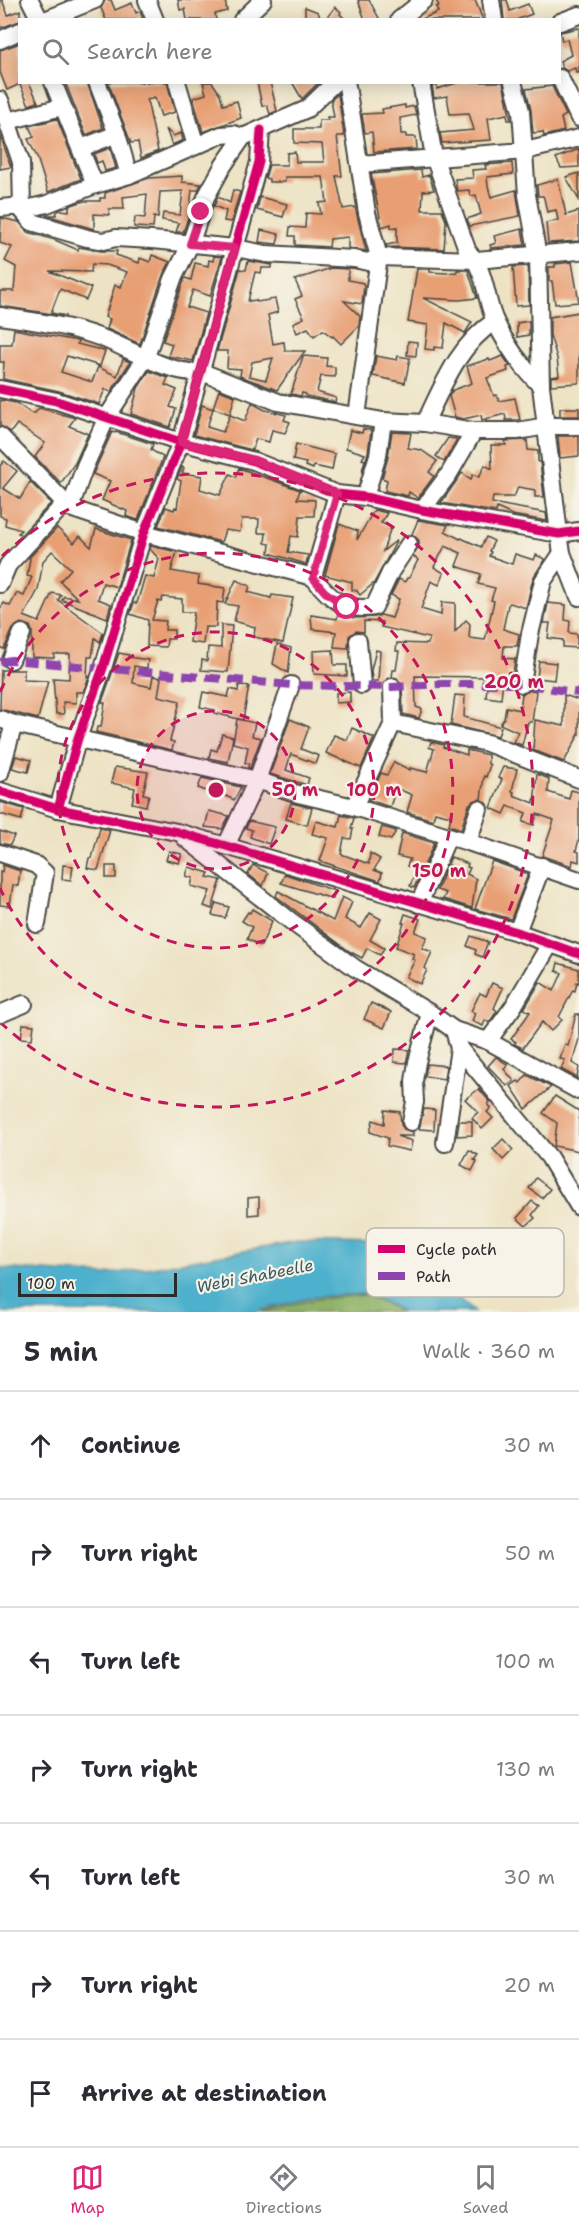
<!DOCTYPE html>
<meta charset="utf-8">
<style>
body{margin:0;font-family:"Shantell Sans",sans-serif;background:#f7f7f7;color:#2b2b33}
.scale{position:absolute;left:18px;bottom:15px;width:159px;box-sizing:border-box;padding-left:6px;border:3px solid #2b2b2b;border-top:0;font-size:16px;line-height:21px;white-space:nowrap;color:#2b2b2b;-webkit-text-stroke:4px #f7f3e8;paint-order:stroke}
.stop{position:absolute;width:18px;height:18px;margin:-14px;border:4px solid #db2777;border-radius:50%;background:#fff}
.stop.end{background:#db2777;border-color:#fff;box-shadow:0 2px 6px #0008}
.list{margin:0;padding:0;list-style:none}
h2{display:flex;justify-content:space-between;align-items:center;height:78px;margin:0;padding:0 24px;font-size:26px}
h2 small{font-size:20px;font-weight:400;color:#7c7c81}
.list li{display:grid;grid-template-columns:39px 1fr auto;gap:18px;align-items:center;box-sizing:border-box;height:108px;padding:0 24px;border-top:2px solid #e1e1e2}
.list b{display:block;font-size:22px;white-space:nowrap}
.list em{font-size:20px;font-style:normal;color:#7c7c81}
.icon{flex:none;width:33px;height:33px;fill:none;stroke:currentColor;stroke-width:2;stroke-linecap:round;stroke-linejoin:round}
.map{position:relative;flex:none;width:579px;height:1312px;overflow:hidden}
.search{position:absolute;background:#fff;box-shadow:0 3px 15px #0003;left:18px;right:18px;top:18px;height:66px;display:flex;align-items:center;gap:15px;box-sizing:border-box;padding:0 21px;border-radius:0px;color:#7c7c81;font-size:22px}
.sheet{height:834px;background:#fff}
nav{display:flex;justify-content:space-around;align-items:center;box-sizing:border-box;height:84px;border-top:2px solid #e1e1e2;background:#fff;font-size:16px;color:#7c7c81}
nav a{display:grid;justify-items:center;gap:3px}
nav .on{color:#db2777}
.map>svg:first-child{display:block}
.forest{fill:#90b267;stroke:#5e6e49;stroke-width:1.5}
.water{fill:#4eb1cd;stroke:#3c6e7c;stroke-width:1.5}
.building{fill:#e89f73;fill-rule:evenodd}
.lines{fill:none;stroke-linecap:round;stroke-linejoin:round}
.minor-casing{stroke:#484742;stroke-width:20}
.minor{stroke:#fff;stroke-width:16}
.quiet{stroke:#8e44ad;stroke-width:8;stroke-dasharray:15 8;stroke-linecap:butt}
.cycleway-casing{stroke:#f7f3e8;stroke-width:13}
.cycleway{stroke:#d6006c;stroke-width:9}
.route{stroke:#db2777;stroke-width:8}
.ring{fill:none;stroke:#c2185b;stroke-width:3;stroke-dasharray:10 8}
.labels{text-anchor:middle;dominant-baseline:central;stroke-width:4.5;stroke-linejoin:round;paint-order:stroke}
.water-label{font-size:16px;font-style:italic;fill:#375a64;stroke:#f7f3e8}
.key{fill:#f7f3e8;stroke:#bab7af;stroke-width:1.5}
.key-label{font-size:16px;fill:#2b2b2b}
.centre{fill:#c2185b;stroke:#f7f3e8;stroke-width:3}
.ring-label{font-size:18px;text-anchor:middle;font-weight:bold;fill:#c2185b;stroke:#f7f3e8;stroke-width:4.5;stroke-linejoin:round;paint-order:stroke}
</style>
<div class="map">
<svg width="579" height="1312" viewBox="0 0 579 1312">
<rect width="100%" height="100%" fill="#f7f3e8"/>
<filter id="ink" filterUnits="userSpaceOnUse"><feTurbulence type="fractalNoise" baseFrequency=".0167" numOctaves="2"/><feDisplacementMap in="SourceGraphic" scale="12" xChannelSelector="R" yChannelSelector="G"/><feConvolveMatrix kernelMatrix="1 2 1 2 8 2 1 2 1" color-interpolation-filters="sRGB"/></filter>
<filter id="wash" filterUnits="userSpaceOnUse"><feTurbulence type="fractalNoise" baseFrequency=".008" numOctaves="4" result="noise"/><feDisplacementMap in="SourceGraphic" scale="24" xChannelSelector="R" yChannelSelector="G"/><feGaussianBlur stdDeviation="1.35" result="paint"/><feColorMatrix in="noise" values="0 0 0 0 0 0 0 0 0 0 0 0 0 0 0 0 0 1.4 0 .05"/><feComposite in="paint" operator="in"/></filter>
<g filter="url(#wash)">
<rect width="100%" height="100%" fill="#ede3c4"/>
<path class="forest" d="M367,1295L401,1312H261L315,1299Z"/>
<path class="water" d="M296,1242L374,1244L428,1273L475,1312H404L367,1294L314,1297L254,1312H0V1268L106,1275Z"/>
<g id="blocks">
<g class="building">
<path d="M0,0H2L8,15L20,10V21L0,28Z"/>
<path d="M105,0H111L115,10L132,3L136,13L140,11L143,20H106L101,8Z"/>
<path d="M178,0H225L227,11L215,14L216,20H187L185,9L180,10Z"/>
<path d="M358,0H369L380,20H365Z"/>
<path d="M436,0H475L483,20H420L438,12L436,7L439,6Z"/>
<path d="M502,0H507L510,11L528,4L532,14L516,20H504Z"/>
<path d="M305,7L318,12L321,20H311L305,17Z"/>
<path d="M335,7L341,12L340,14L346,20H325Z"/>
<path d="M579,28V73H576L575,68L567,71L562,68L560,61L571,55L567,39L562,41L560,32Z"/>
<path d="M20,43V82H29L38,102L29,105L20,84L7,90L0,72V50Z"/>
<path d="M65,82H87L103,128L86,135Z"/>
<path d="M108,82H167L175,112L161,116L155,98L147,100L158,151L141,158L138,142L131,143Z"/>
<path d="M203,82H212L220,94L223,105L237,101L241,118L203,132L193,98L206,94Z"/>
<path d="M257,82H270L277,111L270,114L267,105L262,106Z"/>
<path d="M292,82H319L302,99Z"/>
<path d="M460,82H503L511,120H508L507,114L488,118L491,140L442,143L440,133L474,130L469,113L450,114L447,96L434,98L432,86L437,85V89Z"/>
<path d="M552,86L566,115L561,118L564,131L544,136L543,132L533,133L531,110L526,89Z"/>
<path d="M338,94L344,136H337L342,176H336L343,209L355,207L366,251L348,248V237L330,239L329,247L295,245V236H289L290,227L305,228L306,213L321,214L319,203L327,202L323,177H285V182H269V179L265,178L269,165H287V153L295,152L296,162H324L322,144L294,143V129H319V120H328L327,117H334L331,100Z"/>
<path d="M405,105V108L414,106L416,115L400,118L401,134H406V137H416L417,149L374,152L372,132L365,133L362,114L383,113L382,109Z"/>
<path d="M57,119L81,179L48,192L37,157L28,139L34,137L29,126Z"/>
<path d="M166,129L173,136L181,133L183,140L172,145Z"/>
<path d="M0,134L11,167L0,169Z"/>
<path d="M110,148L116,168L105,171L102,161L97,163L94,154Z"/>
<path d="M579,149V167L561,168L556,158Z"/>
<path d="M512,163L513,174L487,177L488,186L491,197L516,190L520,216L470,226L467,219L481,214L476,195L471,196L469,190L457,191L455,179L473,178L472,170L486,169L485,165Z"/>
<path d="M421,170L422,177L429,175L434,190L423,191L422,210H442L446,221L444,249L387,247L386,245L397,243V227L391,228V224L382,227L371,174Z"/>
<path d="M579,173V200L566,177Z"/>
<path d="M182,176V182L201,184L198,190H192L189,215L183,232H176L179,223L162,220L163,213L180,215L183,191L160,192L158,218L154,217L153,228L134,227L135,217L145,218L147,194L123,197L124,209H109V215L94,214V229L46,215H56L57,212L60,210L69,211V206L84,201H100V198H105V193L149,178Z"/>
<path d="M558,179L566,215L579,211V241L548,243L546,223L558,220L556,210L547,212L544,198L543,196H538L537,185Z"/>
<path d="M233,190L240,192L231,222L224,221L226,211L214,206L218,197L230,203Z"/>
<path d="M260,197L287,204L283,217L257,210Z"/>
<path d="M1,218L19,222L28,232L55,240L78,250L79,247L101,251H117L116,255L139,263L140,258L150,262L152,255L170,262L163,275L140,344L107,329L110,319L105,317L115,285L121,287L127,272L107,265L92,264L91,272L49,271L91,288L86,300L60,289L51,313L66,316L0,306V291H14L16,267L5,261L12,247L0,243Z"/>
<path d="M522,229L525,245L491,248L490,245L496,243L494,236Z"/>
<path d="M261,230L279,234L277,244L259,242Z"/>
<path d="M214,256L222,257L210,296L193,290L187,307L206,313L193,361L168,356L172,344L163,341L183,283L185,278L191,280L195,263L208,266L209,260L213,261Z"/>
<path d="M248,261L272,265V268H262L261,273L255,272L248,301L256,300L257,302L275,299L278,312L268,315L273,344L284,342L285,351H305L277,390L240,376L241,369L227,368L228,351H217L240,269L246,270ZM273,358L266,380L249,376L252,362Z"/>
<path d="M572,262L579,302L555,304L552,281H549V267H555V264Z"/>
<path d="M528,266L529,305L516,306L513,267Z"/>
<path d="M331,268L348,269V280L363,283L364,286L362,304L344,301L360,316L359,326L341,344L333,336L332,337L323,330L314,336L308,328L297,333L293,323L304,318L295,299L302,296L295,280Z"/>
<path d="M417,269H430V272L446,273L457,272V270H468L477,298L459,300L423,298L472,322L465,333L446,323L443,348L434,347V350L425,349L428,325L408,322Z"/>
<path d="M579,312V381L578,383L551,385V377L559,376L557,358L550,335V317Z"/>
<path d="M529,321V335L517,337V323Z"/>
<path d="M14,329L72,340L78,341L77,344L105,351L100,366L67,356L61,372L92,382L98,367L117,376L123,359L130,362L111,392L105,389L99,404L59,391L3,379L4,362H0V344H12Z"/>
<path d="M408,341L417,342L416,356L407,355Z"/>
<path d="M303,356L327,358L326,366L335,367V377L321,376L317,392L336,398L335,402L306,396V394L302,393L301,396L291,394Z"/>
<path d="M376,356L397,360L398,356L410,358L405,383L373,376Z"/>
<path d="M503,356L510,366L507,367L508,371L487,378L494,396L497,395L499,401L515,398L520,420H506L505,414L482,420L481,415L464,419L455,417L449,396L453,390L472,383L467,366L489,359L490,361Z"/>
<path d="M149,371L168,378L165,385L177,390L170,407L176,409L170,427L131,414L138,388Z"/>
<path d="M219,390L235,396L230,414L213,408Z"/>
<path d="M0,400L16,403L31,413H35L39,408L75,418L69,426L88,434L75,463L61,483L35,457L45,443L17,424L11,432L0,426Z"/>
<path d="M252,403L265,410L286,415L284,420L290,422L285,433L272,430L269,442L256,439L252,450L194,435L202,405L213,409L207,427L223,432L230,415L245,421Z"/>
<rect x="560" y="408" width="19" height="8"/>
<path d="M363,429L371,430L368,453L362,471L365,460L362,459L365,454L346,448L350,430L362,433Z"/>
<path d="M112,432L115,433L116,432L153,444L151,450L163,457L138,520L126,516L127,511L102,500L110,481L93,474Z"/>
<path d="M392,432L411,433L408,448L421,450L437,461L429,472L434,476L418,498L409,492L408,496L385,491L387,480L382,478L388,457Z"/>
<path d="M558,436H579V456L560,458Z"/>
<path d="M448,438L457,439L444,462L436,456Z"/>
<path d="M527,440L528,450L538,451V462H540L544,497H535V490L518,487L514,497H493L492,503L546,513L547,521L512,515L497,508L496,512L441,503L462,473L471,479L473,474L479,477L485,465L492,469L491,445H506L505,441Z"/>
<path d="M296,444L335,454L332,470L314,466L313,469L305,466L306,463L293,460Z"/>
<path d="M4,461L17,471L3,488L20,499L30,482L51,503L21,535L18,533L21,530L5,525L6,518L0,516V466Z"/>
<path d="M182,467L184,468L182,473L202,476L200,489L220,495L230,474L236,477L239,468L300,490L297,499L315,500L314,516H300L298,537L291,536L288,552L308,555L306,564L269,553L270,544L265,543L266,533H258L259,519H242L240,532L225,530L221,542L158,526L166,507L174,510L175,507L177,508L181,481L177,479Z"/>
<path d="M374,510L387,513L381,523L391,527L383,551L397,540L374,583L360,595L356,590H352V582L325,575L339,524L358,531L357,540Z"/>
<path d="M418,520L448,525L445,531L460,539L461,538L481,547L486,537L494,541L489,551L491,552L489,556L512,564L515,554L534,560L536,555L545,559L533,578L526,608L510,603L508,605L503,629L519,634L517,646H504L503,658L515,659L513,673L508,672V679H503L501,699L486,697L488,677L415,676L416,707L422,709L419,718L403,714L402,686L397,678L392,677L393,670H396L399,651H396L397,643L428,644L429,638L381,627L382,622L364,621V632L356,631L349,636L348,648L334,647L336,632L312,629L311,615L337,619L338,613L354,618L375,617L381,615L392,618L399,599L391,595L399,579L405,582L407,578H409L418,560L413,556L419,545V540L412,534ZM445,546L461,553L456,566L481,574L478,584L495,588L491,600L494,601L485,640L469,638L470,624L466,620L455,632V603L442,602L441,615L421,609L431,581L439,585L444,573L434,567Z"/>
<path d="M57,528L74,543L80,536L91,547L96,529L131,540L117,587L103,583L98,599L111,604L107,618L62,600L64,596L78,599L60,581L71,569L52,551L43,561L38,590L24,616L39,622L52,593L61,595L58,600L103,633L100,642L95,638L92,657H88L87,677H89L83,692H76V703L63,702L64,714H56L53,678L69,679L70,654H54V658L32,657V631L30,626L21,623L13,629L4,649L1,648L0,609L4,603L10,606L17,593L24,596L32,577L27,576L30,559L29,558Z"/>
<path d="M151,546L177,552L171,571L199,576L198,584L225,588L223,603L217,602L216,627H205L203,644L190,642L194,612H182V599L163,597L161,602L158,601L152,620L166,621L165,630H174V639H167L166,647L147,646L148,620L130,614L134,603H137L145,576L154,578L159,559L150,549Z"/>
<path d="M236,580L250,586L248,592L271,598L272,595L293,598L283,643L254,637L255,627L234,621L238,606L225,604Z"/>
<path d="M548,603L566,605L565,620L570,621L569,633L577,634V648L563,647V640L548,638L550,623H544Z"/>
<path d="M221,625L232,626L228,672L201,670L202,660L207,661L208,647L221,648Z"/>
<path d="M277,644L291,648L288,673L273,664Z"/>
<path d="M333,650L334,665H347V676L314,674L313,651Z"/>
<path d="M376,650L380,651L378,681H372L371,670Z"/>
<path d="M119,653L129,655L128,657L148,660L147,668L134,666L133,683L151,687L153,676L161,678L158,696L180,701L170,741L174,742L172,750L96,732L97,727H101L105,703L102,702Z"/>
<path d="M539,661L556,663L554,680L537,678Z"/>
<path d="M1,670H24V680L48,681L38,719L0,709Z"/>
<path d="M239,685L249,686L243,720L214,713L215,710L200,707L203,692L228,697L230,689L238,691Z"/>
<path d="M531,690L536,691L535,699L532,722H528L522,745L513,742L518,732L500,724L504,719L506,707L520,710L522,694Z"/>
<path d="M350,692V702L336,703V693Z"/>
<path d="M455,695L465,696L464,717L501,727L498,736L451,725Z"/>
<path d="M564,695L579,700V734L564,762L533,750L535,720L564,726Z"/>
<path d="M237,719L255,723L252,736L261,738L250,768L248,767L249,763H245L248,747L233,743Z"/>
<path d="M290,719L309,727L301,749L319,756L316,764L291,754L286,770L309,778L307,785L270,774Z"/>
<path d="M352,728L374,738L361,768L326,753L334,735L347,740Z"/>
<path d="M222,734L233,737L228,762L209,758L211,749L217,751Z"/>
<path d="M431,742L444,745L443,747L467,755V750L488,755V764L490,765L486,777L484,776L481,799L473,801L469,805L461,829L449,825L451,816L435,812L433,820L407,812L412,795L396,788L390,807L369,800L381,773L387,775L394,762L410,770V768L427,772L434,749L429,747Z"/>
<path d="M16,756L31,760L28,772L12,768Z"/>
<path d="M115,767L148,772L143,794L149,795L146,806L132,803L135,788L111,783Z"/>
<path d="M503,767L517,769L512,791L514,792L513,795L534,803L537,774L549,779L548,792L569,799L571,790L579,792V839L576,851L579,852V862L573,860L572,866L542,856L554,820L537,814L534,825L523,822L526,813L508,806L504,814L491,808L502,779L498,778Z"/>
<path d="M202,778L240,787H241L234,800L224,795L223,797L198,788Z"/>
<path d="M0,802L24,809L21,820L0,814Z"/>
<path d="M291,803L312,808L307,825L286,819Z"/>
<path d="M209,811L229,816L222,829L205,827Z"/>
<path d="M341,815L354,818L351,829H353L351,839L344,838L341,854L369,864L370,853L380,859L374,870L382,873L380,881L320,861L328,838L312,834L316,821L338,827Z"/>
<path d="M249,821L275,827L269,844L250,837L252,830L246,828Z"/>
<path d="M382,827L396,831L391,840L379,837Z"/>
<path d="M100,828L110,830L98,870L87,868L89,858H92Z"/>
<path d="M0,831L14,836L10,845L0,843Z"/>
<path d="M402,833L434,843L414,888L410,886L417,869L407,866L410,859L397,856Z"/>
<path d="M169,851L182,854L179,863L166,860Z"/>
<path d="M451,857L468,864L467,867L470,868L467,874L476,879L472,908L443,899L446,893L437,890Z"/>
<path d="M492,861L528,874L511,919L475,909Z"/>
<path d="M3,865L20,871L18,886L13,885L10,906L0,905V871L2,872Z"/>
<path d="M63,865L73,866L71,880L62,879Z"/>
<path d="M253,865L268,873L263,886L248,874Z"/>
<rect x="106" y="866" width="10" height="12"/>
<path d="M189,867L209,873L207,877L221,880L212,909L204,906L210,891L191,886L193,878L186,876Z"/>
<path d="M285,874L335,891L333,899L281,883Z"/>
<path d="M278,891L333,921L342,897L352,902L345,919L361,928L370,913L381,919L370,940L384,948L380,955L367,948L362,958L349,951L276,896Z"/>
<path d="M216,903L229,907L225,918L212,915Z"/>
<path d="M252,909L272,921L261,946L247,939L252,927L242,921L248,912L250,913Z"/>
<path d="M405,914L420,919L415,932L427,937L422,948L432,952L425,968L427,970L420,984L406,977L415,960L412,958L414,954L396,947L404,923H402Z"/>
<path d="M471,936L488,942L482,957L475,954L476,950L467,946Z"/>
<path d="M558,963L579,969V983L577,982L575,991L573,990L559,1017L562,1020L551,1031L542,1022L523,1048L514,1044L516,1042L511,1039L530,1012L524,1009L540,982L554,991L562,973L556,971Z"/>
<path d="M492,983L503,988L494,1008L497,1011L489,1023L485,1020L483,1026L472,1021L475,1013L471,1011L480,993L486,996Z"/>
<path d="M371,1003L391,1012L384,1028L364,1019Z"/>
<path d="M576,1014H579V1039L572,1063L579,1067L577,1078L561,1069L565,1060L560,1059L565,1044L568,1046Z"/>
<path d="M23,1024L34,1025L32,1039L21,1038Z"/>
<path d="M395,1049L409,1050L406,1063L394,1062Z"/>
<path d="M496,1057L508,1065L504,1069L514,1081L507,1086L488,1066Z"/>
<path d="M427,1064L446,1066L444,1079L425,1076Z"/>
<path d="M527,1075L551,1087L526,1109L511,1086L518,1081L520,1083Z"/>
<path d="M479,1089L490,1102L488,1104L491,1108L487,1112L493,1118L482,1129L472,1118L478,1112L465,1099Z"/>
<path d="M555,1096L579,1111V1151L554,1146L557,1123L543,1113Z"/>
<path d="M424,1109L435,1110L434,1130L419,1129Z"/>
<path d="M385,1110L400,1112L401,1125L404,1129L413,1132V1136H397L412,1141L410,1151L387,1146L388,1138L370,1132L373,1120L384,1124Z"/>
<path d="M459,1121H472V1135L457,1136Z"/>
<path d="M503,1139L513,1150L503,1160L493,1149Z"/>
<path d="M469,1150L478,1155L474,1160L477,1161L472,1171L461,1165Z"/>
<path d="M536,1178L550,1189L542,1198L529,1188Z"/>
<path d="M259,1197V1214L248,1215V1198Z"/>
<path d="M532,1201L539,1206L532,1215L535,1218L526,1226L517,1218Z"/>
</g>
</g>
</g>
<g filter="url(#ink)">
<use href="#blocks" fill-opacity="0" stroke="#484742" stroke-width="1.5"/>
<g class="lines">
<defs>
<g id="minor">
<path d="M30,0L40,20"/>
<path d="M147,0L155,20"/>
<path d="M491,0L494,20"/>
<path d="M45,20L95,0"/>
<path d="M242,20L263,0"/>
<path d="M399,20L424,0"/>
<path d="M560,22L579,15"/>
<path d="M0,40L20,31"/>
<path d="M560,78L579,118"/>
<path d="M53,82L95,185"/>
<path d="M97,82L117,134L129,175"/>
<path d="M177,82L196,146"/>
<path d="M421,82L434,157L468,252C486,269 485,299 495,321C506,345 522,367 541,386"/>
<path d="M513,82L521,111L527,195L538,256L541,386L559,534L562,553L579,597"/>
<path d="M347,86L367,213L379,257L357,416"/>
<path d="M0,100L21,162L22,210L47,204L95,185L129,175L221,135L234,134L243,137"/>
<path d="M8,121L62,107"/>
<path d="M81,148L117,134"/>
<path d="M360,164L525,151L579,138"/>
<path d="M0,208L24,206"/>
<path d="M22,210L32,222L87,238L103,241L116,238L152,240L235,248L266,254L354,259L368,262L379,257L476,260L579,251"/>
<path d="M0,316C33,321 67,325 99,337C130,348 168,375 202,372L278,402L383,421L425,423L474,431H517L547,426H579"/>
<path d="M0,389L57,401L181,442L254,461L337,494L365,497L422,510L559,534L579,531"/>
<path d="M425,423C443,385 459,344 495,321"/>
<path d="M0,436L70,508L144,533L313,577C330,599 345,612 374,607L391,571L409,544"/>
<path d="M365,497L378,455L383,421"/>
<path d="M70,508L85,466L107,417L146,357L173,279L190,245L206,197L223,166L243,137L307,109L335,82"/>
<path d="M422,510L449,474L474,431"/>
<path d="M313,577L337,494"/>
<path d="M0,584L8,565L66,502"/>
<path d="M358,641L362,685"/>
<path d="M11,660L22,633"/>
<path d="M522,684L530,634L543,581L562,553"/>
<path d="M0,719L14,724L257,780L298,794L354,807L468,842L579,880"/>
<path d="M393,723L487,743L579,779"/>
<path d="M0,773L14,724"/>
<path d="M0,791L58,809L177,832L226,846L517,932L579,954"/>
<path d="M354,807L393,723L392,687"/>
<path d="M58,809L78,738L103,668L144,533L181,442L259,162L261,130"/>
<path d="M185,838L292,922L355,968L430,1013L454,1030L488,1041L579,1091"/>
<path d="M468,842L479,809"/>
<path d="M226,846L257,780L291,685"/>
<path d="M0,853L36,865L45,873L37,924"/>
<path d="M419,904L448,837"/>
<path d="M517,932L542,866"/>
<path d="M0,1014L24,1004"/>
<path d="M454,1030L459,1048L549,1157L579,1207"/>
<path d="M488,1041L513,1007L550,944"/>
<path d="M411,1122L415,1102L414,1081L417,1062L430,1013"/>
<path d="M445,1143L459,1048"/>
</g>
</defs>
<use href="#minor" class="minor-casing"/>
<use href="#minor" class="minor"/>
<path class="quiet" d="M0,662L11,660L291,685L392,687L441,684H522L579,693"/>
<defs>
<g id="cycleway">
<path d="M0,389L57,401L181,442L254,461L337,494L365,497L422,510L559,534L579,531"/>
<path d="M0,791L58,809L177,832L226,846L517,932L579,954"/>
<path d="M58,809L78,738L103,668L144,533L181,442L259,162L261,130"/>
</g>
</defs>
<use href="#cycleway" class="cycleway-casing"/>
<use href="#cycleway" class="cycleway"/>
</g>
</g>
<g class="lines" filter="url(#ink)">
<path class="route" d="M201,212L190,244L235,248L181,442L254,460L337,494L313,578L325,592L347,607"/>
</g>
<circle cx="216" cy="790" r="79" fill="#c2185b" fill-opacity=".12"/>
<g class="ring">
<circle cx="216" cy="790" r="79"/>
<circle cx="216" cy="790" r="158"/>
<path d="M0 692A237 237 0 1 1 0 888"/>
<path d="M2 556A317 317 0 1 1 2 1024"/>
</g>
<g class="labels">
<g class="water-label">
<text transform="translate(255 1276) rotate(-11)">Webi Shabeelle</text>
</g>
</g>
<rect x="366" y="1228" width="198" height="69" rx="9" class="key"/>
<rect x="378" y="1245" width="27" height="8" fill="#d6006c"/>
<rect x="378" y="1272" width="27" height="8" fill="#8e44ad"/>
<g class="key-label">
<text x="416" y="1255">Cycle path</text>
<text x="416" y="1282">Path</text>
</g>
<circle cx="216" cy="790" r="9" class="centre"/>
<g class="ring-label">
<text x="514" y="688">200 m</text>
<text x="295" y="796">50 m</text>
<text x="374" y="796">100 m</text>
<text x="439" y="877">150 m</text>
</g>
</svg>
<div class="scale">100 m</div>
<div class="stop" style="left:347px;top:607px"></div>
<div class="stop end" style="left:201px;top:212px"></div>
<div class="search"><svg class="icon" aria-label="search" viewBox="0 0 24 24"><circle cx="10" cy="10" r="6"/><path d="M15 15l6 6"/></svg>Search here</div>
</div>
<section class="sheet">
<h2>5 min<small>Walk · 360 m</small></h2>
<ul class="list">
<li><svg class="icon" aria-label="ahead" viewBox="0 0 24 24"><path d="M12 20V5M6 11l6-6 6 6"/></svg><div><b>Continue</b></div><em>30 m</em></li>
<li><svg class="icon" aria-label="right" viewBox="0 0 24 24"><path d="M7 20v-9h11M14 6l5 5-5 5"/></svg><div><b>Turn right</b></div><em>50 m</em></li>
<li><svg class="icon" aria-label="left" viewBox="0 0 24 24"><path d="M17 20v-9H6M10 6l-5 5 5 5"/></svg><div><b>Turn left</b></div><em>100 m</em></li>
<li><svg class="icon" aria-label="right" viewBox="0 0 24 24"><path d="M7 20v-9h11M14 6l5 5-5 5"/></svg><div><b>Turn right</b></div><em>130 m</em></li>
<li><svg class="icon" aria-label="left" viewBox="0 0 24 24"><path d="M17 20v-9H6M10 6l-5 5 5 5"/></svg><div><b>Turn left</b></div><em>30 m</em></li>
<li><svg class="icon" aria-label="right" viewBox="0 0 24 24"><path d="M7 20v-9h11M14 6l5 5-5 5"/></svg><div><b>Turn right</b></div><em>20 m</em></li>
<li><svg class="icon" aria-label="arrive" viewBox="0 0 24 24"><path d="M6 21V4h12l-3 4 3 4H6"/></svg><div><b>Arrive at destination</b></div></li>
</ul>
</section>
<nav>
<a class="on"><svg class="icon" aria-label="map" viewBox="0 0 24 24"><path d="M3 6l6-2 6 2 6-2v14l-6 2-6-2-6 2zM9 4v14M15 6v14"/></svg>Map</a>
<a><svg class="icon" aria-label="directions" viewBox="0 0 24 24"><path d="M12 3l9 9-9 9-9-9zM9 14v-3h6M13 9l2 2-2 2"/></svg>Directions</a>
<a><svg class="icon" aria-label="saved" viewBox="0 0 24 24"><path d="M7 4h10v16l-5-4-5 4z"/></svg>Saved</a>
</nav>
